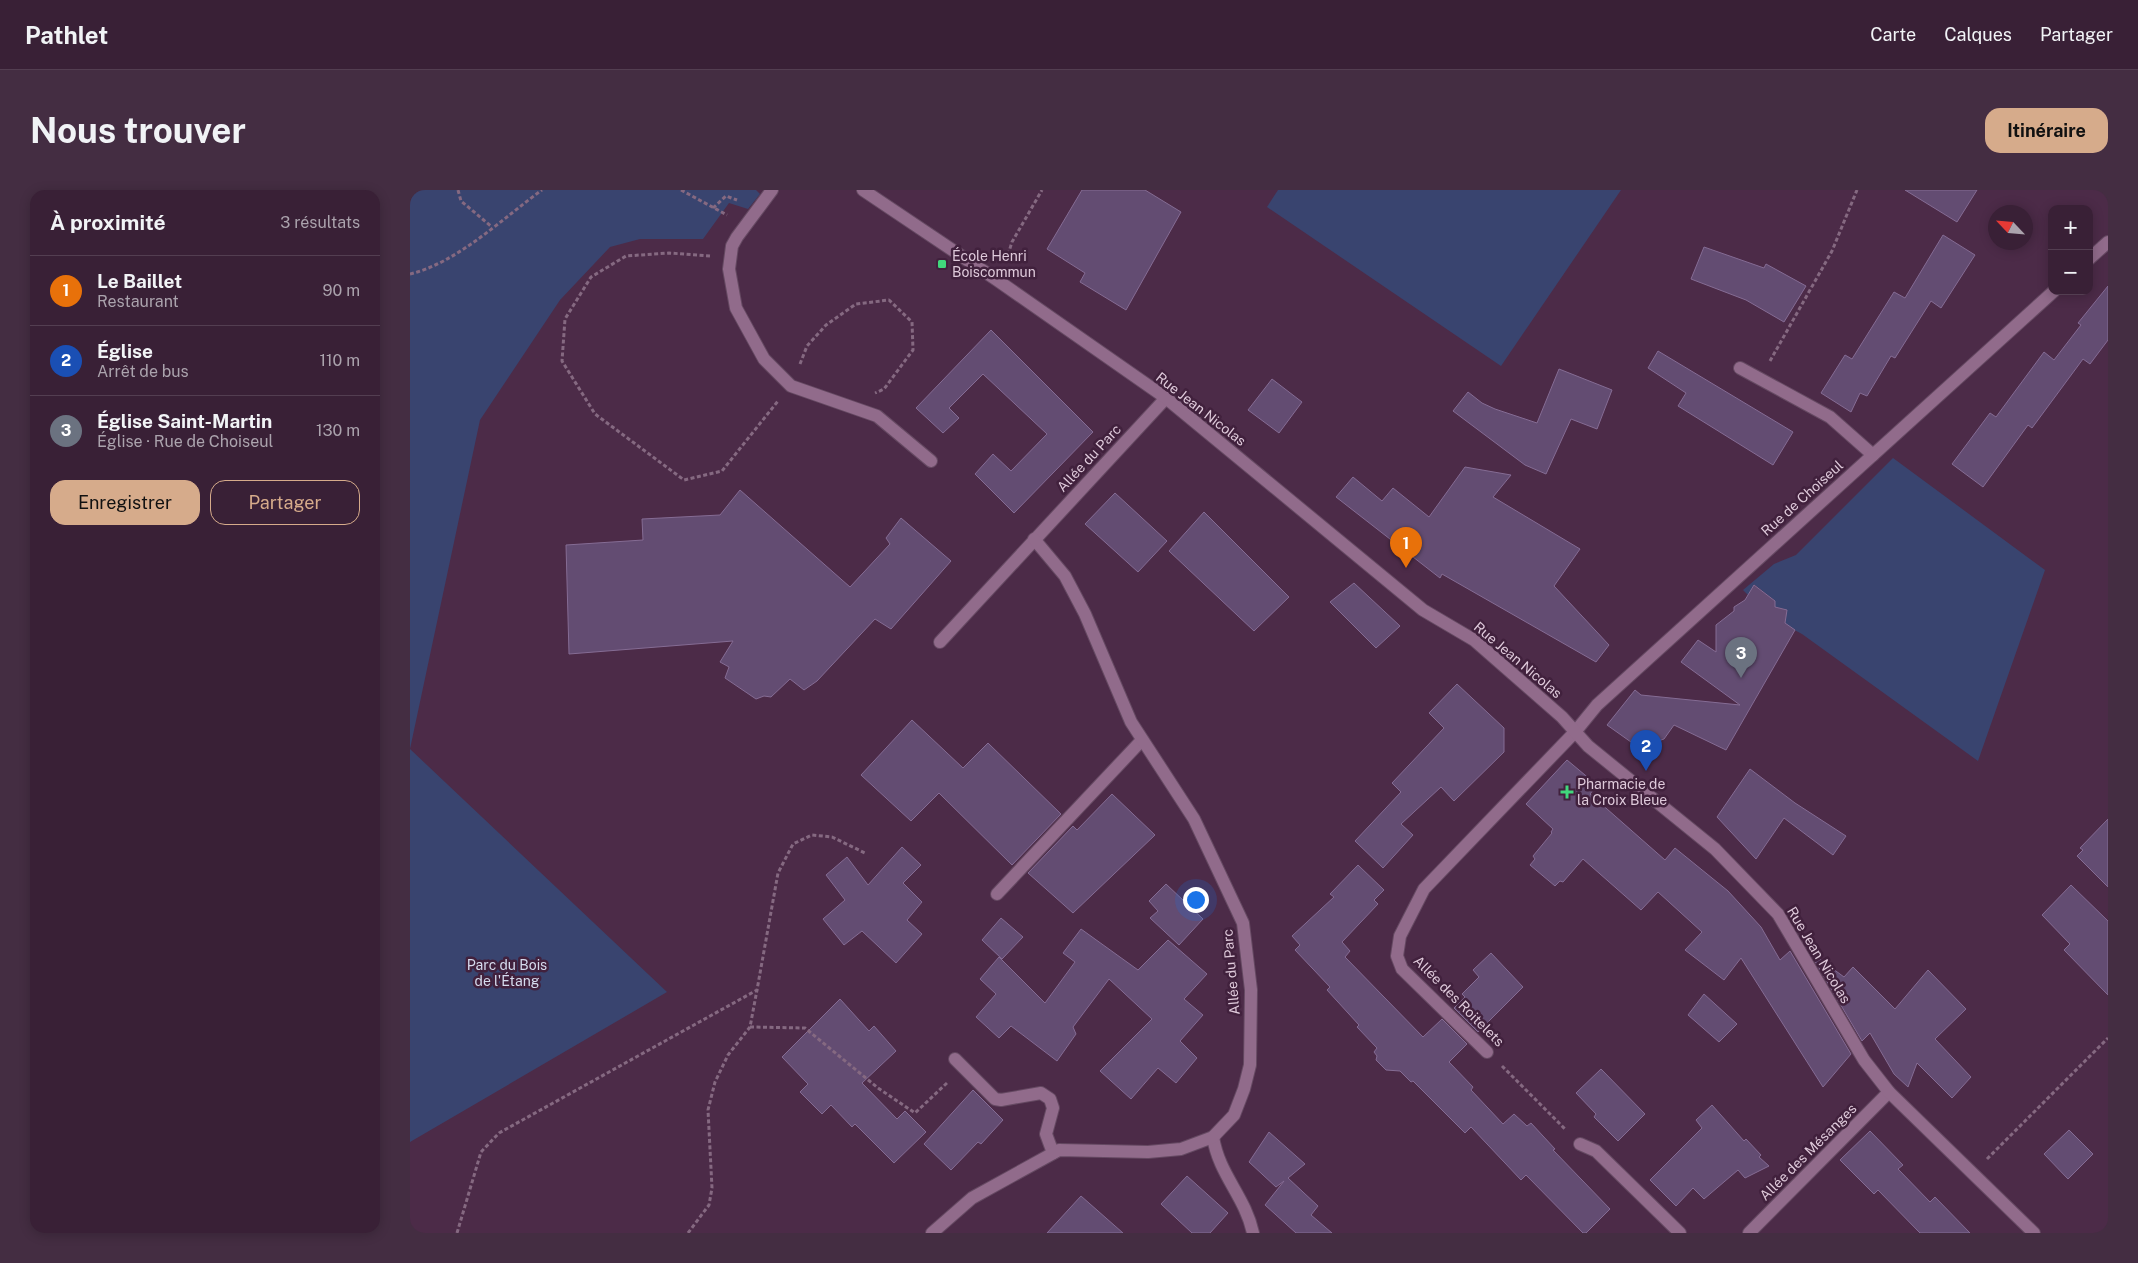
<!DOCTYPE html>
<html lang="fr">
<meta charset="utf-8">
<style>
body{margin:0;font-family:"Public Sans",sans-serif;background:#442d42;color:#f1f3f6}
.controls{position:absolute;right:15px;top:15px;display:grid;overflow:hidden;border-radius:10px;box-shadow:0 2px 12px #0003}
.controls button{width:45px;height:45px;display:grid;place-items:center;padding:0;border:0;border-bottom:1px solid #533e51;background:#392036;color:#f1f3f6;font:25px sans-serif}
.compass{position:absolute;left:1578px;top:15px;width:45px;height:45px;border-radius:50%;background:#392036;box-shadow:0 2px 12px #0003;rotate:296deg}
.you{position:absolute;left:785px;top:709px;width:18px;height:18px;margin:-12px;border:4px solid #fff;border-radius:50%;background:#1a73e8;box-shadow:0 0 0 8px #1a73e833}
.badge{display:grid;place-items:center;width:32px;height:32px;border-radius:50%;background:#d6ab8b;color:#fff;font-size:16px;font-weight:700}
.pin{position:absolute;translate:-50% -41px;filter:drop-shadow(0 1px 2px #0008)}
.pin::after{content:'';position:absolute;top:26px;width:18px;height:15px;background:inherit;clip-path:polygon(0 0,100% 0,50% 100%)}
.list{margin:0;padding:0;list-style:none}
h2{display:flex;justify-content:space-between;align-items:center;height:65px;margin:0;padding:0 20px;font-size:21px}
h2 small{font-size:16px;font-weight:400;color:#aba3ad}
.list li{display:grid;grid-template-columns:32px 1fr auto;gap:15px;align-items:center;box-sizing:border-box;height:70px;padding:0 20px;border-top:1px solid #533e51}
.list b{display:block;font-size:19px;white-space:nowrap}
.list p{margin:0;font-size:16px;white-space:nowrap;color:#aba3ad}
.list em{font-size:16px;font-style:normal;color:#aba3ad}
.actions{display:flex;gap:10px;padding:15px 20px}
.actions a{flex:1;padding:11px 0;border:1px solid #d6ab8b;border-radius:15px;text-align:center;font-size:18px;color:#d6ab8b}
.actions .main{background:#d6ab8b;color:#111}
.map{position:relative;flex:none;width:1698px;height:1043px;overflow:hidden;border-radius:15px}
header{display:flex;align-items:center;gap:30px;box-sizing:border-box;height:70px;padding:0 25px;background:#392036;border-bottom:1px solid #533e51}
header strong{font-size:24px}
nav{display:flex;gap:28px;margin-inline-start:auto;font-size:18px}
.intro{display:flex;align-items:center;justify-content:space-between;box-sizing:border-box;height:120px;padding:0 30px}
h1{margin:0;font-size:35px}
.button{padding:12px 22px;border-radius:15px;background:#d6ab8b;color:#111;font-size:18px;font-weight:700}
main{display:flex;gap:30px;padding:0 30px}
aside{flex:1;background:#392036;border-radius:15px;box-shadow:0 2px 12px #0003}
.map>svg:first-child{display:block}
.green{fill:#39446f}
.building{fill:#634c72;stroke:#856c94}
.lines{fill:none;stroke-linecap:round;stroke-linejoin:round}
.service-casing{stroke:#654962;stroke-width:14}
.minor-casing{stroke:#654962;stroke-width:14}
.tertiary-casing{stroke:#654962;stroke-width:14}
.path{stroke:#856981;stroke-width:3;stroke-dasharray:4 2.5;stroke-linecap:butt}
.service{stroke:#916b8b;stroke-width:12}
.minor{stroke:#916b8b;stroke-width:12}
.tertiary{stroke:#916b8b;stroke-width:12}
.poi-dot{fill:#41d77c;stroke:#41213d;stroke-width:2}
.labels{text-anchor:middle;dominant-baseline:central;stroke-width:5;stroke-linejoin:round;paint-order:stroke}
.poi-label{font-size:14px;fill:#dfcadb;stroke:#41213d;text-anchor:start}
.street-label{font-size:14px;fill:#dfcadb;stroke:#41213d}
.park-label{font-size:14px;fill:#d5dbee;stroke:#41213d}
</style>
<header>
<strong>Pathlet</strong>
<nav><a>Carte</a><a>Calques</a><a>Partager</a></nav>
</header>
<div class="intro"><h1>Nous trouver</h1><a class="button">Itinéraire</a></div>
<main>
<aside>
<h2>À proximité<small>3 résultats</small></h2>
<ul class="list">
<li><span class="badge" style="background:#e8710a">1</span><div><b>Le Baillet</b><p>Restaurant</p></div><em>90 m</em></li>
<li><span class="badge" style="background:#1a4fb4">2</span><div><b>Église</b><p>Arrêt de bus</p></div><em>110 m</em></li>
<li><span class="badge" style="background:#6b7280">3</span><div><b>Église Saint-Martin</b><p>Église · Rue de Choiseul</p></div><em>130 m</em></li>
</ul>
<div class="actions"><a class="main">Enregistrer</a><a>Partager</a></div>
</aside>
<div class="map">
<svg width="1698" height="1043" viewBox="0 0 1698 1043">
<rect width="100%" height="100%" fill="#4c2b48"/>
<g class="green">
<path d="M0,0H346L350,4L338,19L319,13L293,49H230L200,57L150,110L70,230L0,559L257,802L0,952Z"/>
<path d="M868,0H1211L1091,176L857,17Z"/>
<path d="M1483,268L1635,380L1568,571L1392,444L1375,435L1376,422L1374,419L1365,417V411L1345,395L1338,405L1333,400L1364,374L1386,365Z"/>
</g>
<g class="building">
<path d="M672,0H735L771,22L716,120L670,92L675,83L637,59Z"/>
<path d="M1495,0H1567L1547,32Z"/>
<path d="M1533,45L1565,65L1531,118L1521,111L1485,168L1481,166L1457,206L1450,203L1441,222L1411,203L1435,165L1442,169L1484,102L1495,108Z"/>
<path d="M1294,57L1354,78L1356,74L1396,96L1374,132L1336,110L1281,89Z"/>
<path d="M1698,96V150L1680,174L1673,169L1622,238L1618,235L1573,297L1542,274L1580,223L1586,227L1634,162L1644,170L1671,135L1668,133Z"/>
<path d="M581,140L683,242L604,323L565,284L583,264L601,281L637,244L573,184L539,218L549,228L533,243L506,218Z"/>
<path d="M1248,161L1383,242L1363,275L1268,216L1276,203L1238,178Z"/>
<path d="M1149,179L1202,200L1187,239L1161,229L1136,284L1115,275L1043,221L1058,202L1072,213L1085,219L1127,233Z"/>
<path d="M862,189L892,212L869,243L838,220Z"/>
<path d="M1055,277L1101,285L1083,307L1170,359L1144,396L1199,455L1186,472L1032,384L1030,388L926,307L943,287L972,311L983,298L1019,327Z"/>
<path d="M330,300L440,397L480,354L476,348L491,328L541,371L481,439L465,429L407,491L394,500L380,489L361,507L354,506L346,509L315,488L319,477L310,472L323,451L159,464L156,355L233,350L232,329L310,325Z"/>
<path d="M705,303L757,351L728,382L675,334Z"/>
<path d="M794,322L879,407L844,441L759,361Z"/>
<path d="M944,393L990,436L966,458L920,412Z"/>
<path d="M1344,395L1365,411V417L1377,420L1375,433L1385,440L1316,560L1264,535L1254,549L1240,554L1235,562L1197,535L1225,500L1231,505L1330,515L1271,472L1288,450L1306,462V435L1324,421V417L1335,410Z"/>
<path d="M1047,494L1094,538V562L1044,611L1031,597L991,634L1003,645L973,678L945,651L991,602L982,593L1034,538L1019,523Z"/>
<path d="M502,530L553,578L578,553L651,624L602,675L529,603L501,631L451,585Z"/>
<path d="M1157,570L1187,595L1180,604L1255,670L1265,658L1318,701L1351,737L1370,770L1380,761L1441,864L1413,897L1331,768L1314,790L1275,760L1292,742L1248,702L1231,720L1173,669L1153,692L1150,691L1145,696L1120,675L1125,669L1123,666L1142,643L1141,642L1143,639L1116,614Z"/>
<path d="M1340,579L1385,613L1436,646L1423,665L1374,628L1346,669L1307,627Z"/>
<path d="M702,604L745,645L663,723L618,683L663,636L667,640Z"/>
<path d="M1698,629V697L1667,666L1673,660L1670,658Z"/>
<path d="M492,657L511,675L493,693L512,712L497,730L512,744L486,773L452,741L434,755L413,729L435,710L416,685L437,667L458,695Z"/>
<path d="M948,675L974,700L964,710L968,714L932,752L940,761L935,767L1013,847L1032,829L1057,854L1039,872L1063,897L1061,900L1093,934L1104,924L1117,936L1121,933L1145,959L1143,960L1200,1019L1176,1043H1173L1116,985L1111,990L1061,937L1055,943L1003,891L1001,892L990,881L976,880L966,870L967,866L964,862L967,858L947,837L949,835L917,800L920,797L885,760L890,755L882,746L924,707L920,704Z"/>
<path d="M756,694L793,729L769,755L740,728L748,721L739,711Z"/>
<path d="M1661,695L1698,731V805L1654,760L1660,754L1632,725Z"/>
<path d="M591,728L613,747L592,769L572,750Z"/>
<path d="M671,739L728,780L758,750L797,784L774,809L793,825L770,851L787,868L766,893L748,878L721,909L690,881L742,829L699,789L663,837L666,844L647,871L601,836L589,848L566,827L586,804L570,789L589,767L635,813L665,772L653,763Z"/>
<path d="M1399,761L1434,787L1443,777L1485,819L1518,780L1556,819L1525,849L1561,887L1542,908L1507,873L1498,897L1484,884L1460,843L1452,851Z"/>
<path d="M1081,763L1113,797L1068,842L1044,818L1055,807L1052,804L1069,787L1063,780Z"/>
<path d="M1294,804L1327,834L1309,852L1278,825Z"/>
<path d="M430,809L459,841L464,836L486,861L452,893L487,929L495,921L516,942L484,973L445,934L442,937L421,915L412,924L390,902L398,894L372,867Z"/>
<path d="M1191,879L1235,924L1208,951L1184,927L1186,924L1166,903Z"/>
<path d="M563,900L593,930L571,954L568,952L541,980L514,954Z"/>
<path d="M1302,915L1334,951L1336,949L1351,965L1349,967L1359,976L1335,988L1328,980L1294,1009L1283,998L1266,1016L1240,990L1292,938L1286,930Z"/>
<path d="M1659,940L1683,964L1658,989L1634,964Z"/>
<path d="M1460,941L1493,975L1488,979L1520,1012L1525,1007L1560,1043H1510L1468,1000L1464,1004L1430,970Z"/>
<path d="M859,942L895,974L878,988L908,1016L901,1025L922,1043H886L855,1015L874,991L866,997L839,972Z"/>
<path d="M777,986L818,1023L800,1043H782L751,1014Z"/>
<path d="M671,1006L713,1043H637Z"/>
</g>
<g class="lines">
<defs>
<g id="service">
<path d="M362,0L327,47L322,56L319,79L326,118L354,169L381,196L467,226L521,271"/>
<path d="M587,704L732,550"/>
<path d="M545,869L585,909L591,910L631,903L640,909L643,918L636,944L643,963"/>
<path d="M803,947C809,985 835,1006 843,1043"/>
</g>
<g id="minor">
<path d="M1679,69L1698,52"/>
<path d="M1330,178L1420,227L1463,265"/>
<path d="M530,452L756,208"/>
<path d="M1077,862L992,779L987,766L990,746L1014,699L1165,542L1187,515L1644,101"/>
<path d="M1170,954L1186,961L1270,1043"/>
<path d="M522,1043L562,1008L649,960L738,962L771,959L803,947L824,925L834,899L840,875L841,800L833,733L784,629L721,532L675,424L655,386L624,349"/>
<path d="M1339,1043L1479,902"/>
</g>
<path id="tertiary" d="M453,0L587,90L756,208L1013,420L1064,450L1152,527L1178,556L1305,659L1368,724L1454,870L1479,902L1624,1043"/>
</defs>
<use href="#service" class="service-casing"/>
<use href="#minor" class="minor-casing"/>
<use href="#tertiary" class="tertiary-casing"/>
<g class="path">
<path d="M48,0L51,11L82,37"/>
<path d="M271,0L317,25"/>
<path d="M303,18L316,6L327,10"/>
<path d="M300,66L259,63L216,66L181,87L155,129L152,171L185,224L274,290L312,281L368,211"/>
<path d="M596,71L602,52L632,0"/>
<path d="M0,84C47,73 93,28 132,0"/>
<path d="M1360,171L1422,61L1447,0"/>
<path d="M390,174L397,156L416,135L446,114L479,110L502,132L503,160L474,199L465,203"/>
<path d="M340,837L395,838L468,898L505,923L538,892"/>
<path d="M1092,876L1155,939"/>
<path d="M1577,969L1698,848"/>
<path d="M47,1043L71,962L89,943L347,800L368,683L383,654L402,645L422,647L455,663"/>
<path d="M278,1043L299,1015L302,998L298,920L305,892L318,865L340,837L347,800"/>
</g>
<use href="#service" class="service"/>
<use href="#minor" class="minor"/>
<use href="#tertiary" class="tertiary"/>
</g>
<g class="poi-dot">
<rect x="527" y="69" width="10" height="10" rx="2.5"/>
<path d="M1154.5 594.5h5v5h5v5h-5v5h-5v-5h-5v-5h5z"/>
</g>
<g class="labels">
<g class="poi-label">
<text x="542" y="66">École Henri<tspan x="542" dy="16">Boiscommun</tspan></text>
<text x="1167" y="594">Pharmacie de<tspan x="1167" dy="16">la Croix Bleue</tspan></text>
</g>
<g class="street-label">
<text transform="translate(791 219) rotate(38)">Rue Jean Nicolas</text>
<text transform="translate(679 268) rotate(-47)">Allée du Parc</text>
<text transform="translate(1392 308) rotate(-42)">Rue de Choiseul</text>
<text transform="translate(1108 470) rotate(40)">Rue Jean Nicolas</text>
<text transform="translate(1409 765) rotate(59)">Rue Jean Nicolas</text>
<text transform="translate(821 782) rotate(-95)">Allée du Parc</text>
<text transform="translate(1049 811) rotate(45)">Allée des Roitelets</text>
<text transform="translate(1398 962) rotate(-45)">Allée des Mésanges</text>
</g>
<g class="park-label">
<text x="97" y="775">Parc du Bois<tspan x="97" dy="16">de l'Étang</tspan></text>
</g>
</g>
</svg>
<div class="controls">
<button>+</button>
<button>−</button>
</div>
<svg class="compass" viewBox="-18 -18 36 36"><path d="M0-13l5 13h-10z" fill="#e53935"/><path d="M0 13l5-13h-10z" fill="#aba3ad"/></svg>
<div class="you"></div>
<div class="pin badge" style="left:996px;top:378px;background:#e8710a">1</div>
<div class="pin badge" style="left:1236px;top:581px;background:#1a4fb4">2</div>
<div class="pin badge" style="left:1331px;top:488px;background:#6b7280">3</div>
</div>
</main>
